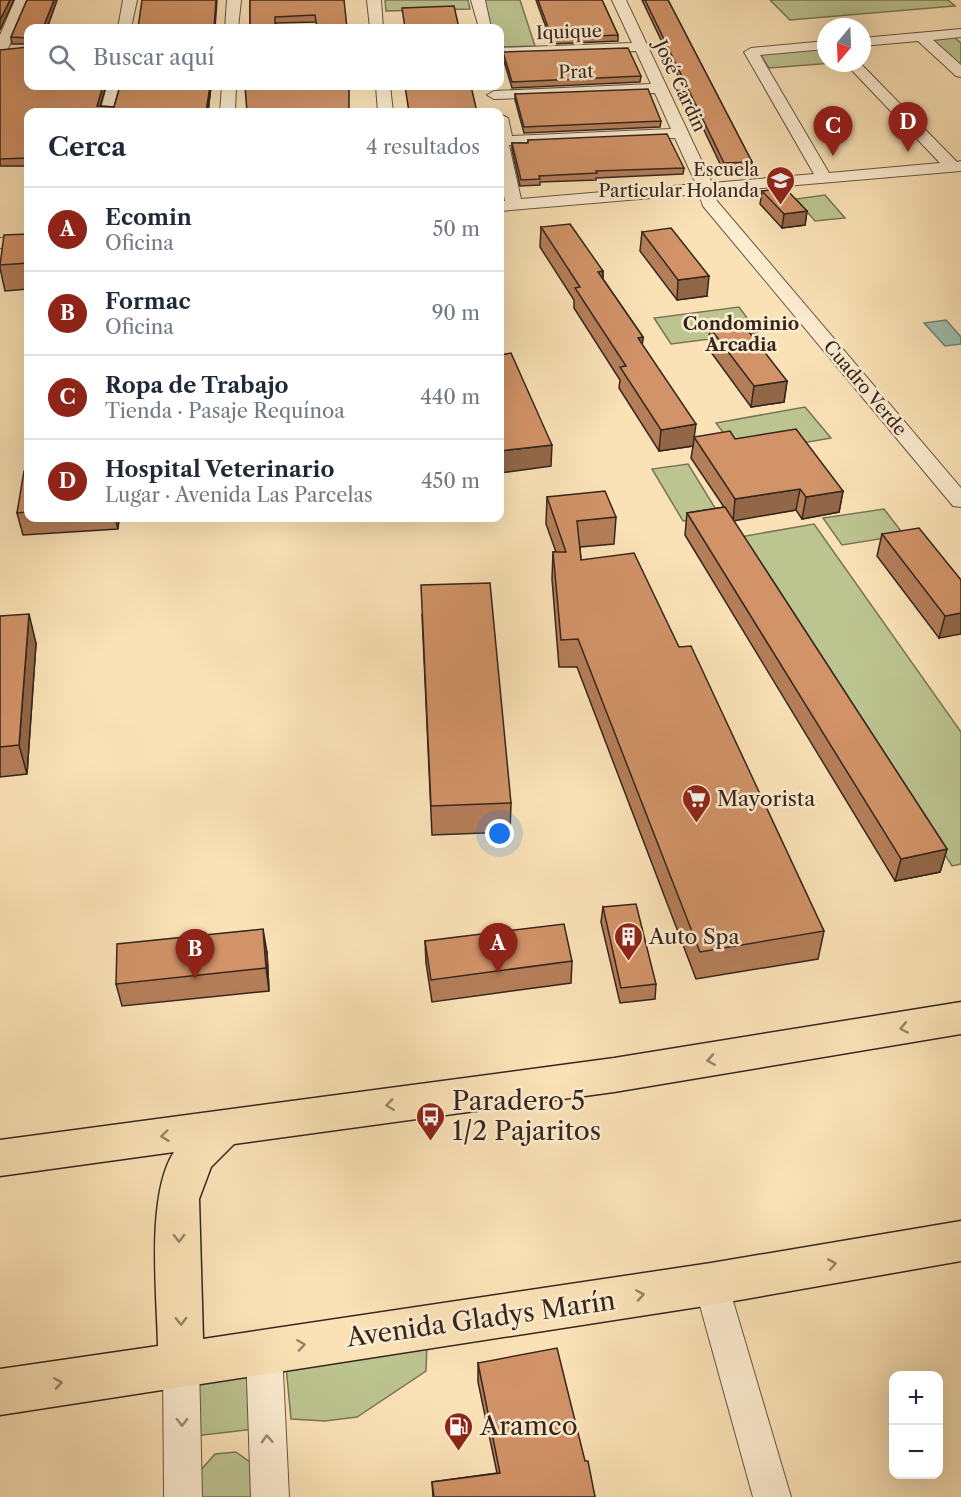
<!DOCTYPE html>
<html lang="es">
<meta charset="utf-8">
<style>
body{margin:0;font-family:"Libre Caslon Text",serif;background:#f6f6f7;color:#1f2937}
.controls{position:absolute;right:18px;bottom:18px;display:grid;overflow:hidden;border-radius:12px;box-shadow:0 6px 24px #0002}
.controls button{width:54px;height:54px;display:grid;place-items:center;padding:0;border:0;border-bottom:2px solid #e0e1e3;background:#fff;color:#1f2937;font:30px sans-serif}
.compass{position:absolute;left:817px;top:18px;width:54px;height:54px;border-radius:50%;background:#fff;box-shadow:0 6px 24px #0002;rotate:199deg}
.you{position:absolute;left:500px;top:834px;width:21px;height:21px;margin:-15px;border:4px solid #fff;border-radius:50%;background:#1a73e8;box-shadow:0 0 0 9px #1a73e833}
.badge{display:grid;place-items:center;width:39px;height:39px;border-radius:50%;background:#8f2418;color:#fff;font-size:20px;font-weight:700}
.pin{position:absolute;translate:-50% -50px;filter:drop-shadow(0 2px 3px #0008)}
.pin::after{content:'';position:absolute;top:32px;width:21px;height:18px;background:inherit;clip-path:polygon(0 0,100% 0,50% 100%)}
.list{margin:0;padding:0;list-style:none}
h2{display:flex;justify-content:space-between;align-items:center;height:78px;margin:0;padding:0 24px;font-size:26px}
h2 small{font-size:20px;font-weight:400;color:#747a83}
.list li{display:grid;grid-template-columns:39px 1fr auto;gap:18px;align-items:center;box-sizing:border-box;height:84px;padding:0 24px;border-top:2px solid #e0e1e3}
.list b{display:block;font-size:22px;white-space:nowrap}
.list p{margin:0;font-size:20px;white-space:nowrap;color:#747a83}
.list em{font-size:20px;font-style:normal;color:#747a83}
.icon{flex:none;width:33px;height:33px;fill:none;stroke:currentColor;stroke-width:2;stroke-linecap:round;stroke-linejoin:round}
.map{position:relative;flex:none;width:961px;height:1497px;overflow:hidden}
.search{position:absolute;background:#fff;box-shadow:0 6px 24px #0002;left:24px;top:24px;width:480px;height:66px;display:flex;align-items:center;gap:15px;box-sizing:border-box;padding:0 21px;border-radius:12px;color:#747a83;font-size:22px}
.panel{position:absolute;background:#fff;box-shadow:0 6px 24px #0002;left:24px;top:108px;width:480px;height:414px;border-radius:12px}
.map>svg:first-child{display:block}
.green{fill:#bcc490;stroke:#797557;stroke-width:1.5}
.water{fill:#9ebeae;stroke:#748174;stroke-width:1.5}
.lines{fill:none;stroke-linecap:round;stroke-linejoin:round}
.minor-casing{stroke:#675544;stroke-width:2}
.major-casing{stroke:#36261e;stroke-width:3}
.minor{fill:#fcecd0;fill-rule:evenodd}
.major{fill:#fae2b6;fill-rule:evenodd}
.wall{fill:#b47e59;stroke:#36261e;stroke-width:1.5}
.shaded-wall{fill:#926748;stroke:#36261e;stroke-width:1.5}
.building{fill:#d19367;stroke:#36261e;stroke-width:1.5}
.oneway{stroke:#98846a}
.oneway2{stroke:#998977}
.labels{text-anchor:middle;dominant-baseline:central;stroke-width:5;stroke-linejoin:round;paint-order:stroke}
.far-street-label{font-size:18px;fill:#36261e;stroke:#fcecd0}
.far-poi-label{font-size:18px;fill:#36261e;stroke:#fcecd0;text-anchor:end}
.far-neighbourhood-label{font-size:18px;font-weight:bold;fill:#36261e;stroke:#fcecd0}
.poi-label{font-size:21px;fill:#36261e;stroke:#fcecd0;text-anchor:start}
.near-poi-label{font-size:26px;fill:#36261e;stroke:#fcecd0;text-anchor:start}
.near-street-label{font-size:26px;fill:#36261e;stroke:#fcecd0}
</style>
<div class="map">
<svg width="961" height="1497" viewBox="0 0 961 1497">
<rect width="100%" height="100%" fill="#fae2b6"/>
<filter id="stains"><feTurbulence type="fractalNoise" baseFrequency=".00333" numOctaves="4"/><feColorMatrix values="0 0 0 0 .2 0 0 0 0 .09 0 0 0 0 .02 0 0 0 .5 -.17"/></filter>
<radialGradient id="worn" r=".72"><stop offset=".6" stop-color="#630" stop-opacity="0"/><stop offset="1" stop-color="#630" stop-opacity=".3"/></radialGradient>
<g class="green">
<path d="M385,0H468L470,9L386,11Z"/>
<path d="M482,0H520L535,46L500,47V28H491Z"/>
<path d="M770,0H948L955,6L790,20Z"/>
<path d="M954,37L961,43V68L930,39Z"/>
<path d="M826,47V63H833L769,68L760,54Z"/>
<path d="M825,195L845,218L815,221L796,199Z"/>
<path d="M739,307L758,333L671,344L654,318Z"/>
<path d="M805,407L831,438L739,454L716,423Z"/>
<path d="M688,464L720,516L683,521L652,469Z"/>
<path d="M884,509L904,535L842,545L823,518Z"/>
<path d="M814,524L961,732V864L952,866L740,537Z"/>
<path d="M427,1343L426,1371L357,1417L325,1421L291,1419L286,1366Z"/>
<path d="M253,1371L254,1429L195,1436V1378Z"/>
<path d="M236,1452L254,1465L255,1497H200L199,1472L215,1454Z"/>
</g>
<path class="water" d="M946,320L961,337V344L945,346L924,323Z"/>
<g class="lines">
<defs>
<g id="minor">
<path d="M15,0H29L7,51L0,55V35Z"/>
<path d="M123,0H137L131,28H118Z"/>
<path d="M227,0H241L238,28H225Z"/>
<path d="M367,0H381L383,28H370Z"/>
<path d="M471,0H485L491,28H479Z"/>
<path d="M612,0H626L712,183L814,174L744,52L751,48L826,41V49L760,55L829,173L940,163L845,63H860L957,162L961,161V171L715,192L717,201L961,488V507L953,506L703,206L699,194L500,211V201H505L500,175V114L508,118L512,136L671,129L655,93L494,99L487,95L494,91L651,84L636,51L500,56V48L632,43ZM675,138L696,184L521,199L509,145Z"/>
<path d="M961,29V37L933,40L961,65V77L956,76L918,41L862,46V38Z"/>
<path d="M107,86H121L115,112H100Z"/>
<path d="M222,86H236L235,112H220Z"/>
<path d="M376,86H390L393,112H378Z"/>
<path d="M28,236V246L0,248V238Z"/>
<path d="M711,1268L723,1273L728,1284L791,1497H753L694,1284L699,1273Z"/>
<path d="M264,1334L277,1339L282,1351L289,1497H251L246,1351L251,1339Z"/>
<path d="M181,1347L194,1352L199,1364L202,1497H164L163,1364L168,1352Z"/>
</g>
<path id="major" d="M961,1002V1034L614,1092L234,1144L211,1167L199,1199L203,1339L711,1263L961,1221V1261L711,1305L0,1415V1369L158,1346C157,1293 146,1195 174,1152L0,1176V1140L614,1058Z"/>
</defs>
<use href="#minor" class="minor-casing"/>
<use href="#major" class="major-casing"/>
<use href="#minor" class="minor"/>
<use href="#major" class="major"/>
</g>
<g class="wall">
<path d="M27,0H57L47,28H28V44H12L11,37Z"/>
<path d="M250,0H344L316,22L276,23L275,28H250Z"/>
<path d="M536,0H602L618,35V41L552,44Z"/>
<path d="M642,0H668L752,162L751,169L723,170Z"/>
<path d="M0,50L28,86H106L100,106L114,107L120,86H211L208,112H28V166H0Z"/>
<path d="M503,52L641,76L640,82L512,88L503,58Z"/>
<path d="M515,94L661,121L660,127L524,133L515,100Z"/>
<path d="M528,140L684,168L683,174L596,178V180L540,182V185L520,186L512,150V143H528Z"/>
<path d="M762,191L807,211L805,225L782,228L760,204Z"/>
<path d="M541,227L603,271V279L643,337L642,345L695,437L735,439L843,491L839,512L802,519L796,510L733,520L947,849L940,872L895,881L685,535L687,513L724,507L691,458L693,446L659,451L619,388L620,380L574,308V300L540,247Z"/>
<path d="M642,232L707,296L677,300L640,251Z"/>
<path d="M28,234V289L5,291L0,268V261Z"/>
<path d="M710,328L787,381L784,402L751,407L708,348Z"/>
<path d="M28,471V518H119L118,529L23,535L17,513Z"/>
<path d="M547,497L616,517L614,544L580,547L581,560L679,647L824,931L818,959L696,979L577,667H559L552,579L553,552H556L546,524Z"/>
<path d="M882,534L961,580L939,638L877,556Z"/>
<path d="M422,614L511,803L510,832L432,835Z"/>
<path d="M0,616L36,643L27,774L0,777Z"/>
<path d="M603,907L656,984L655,999L620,1003L601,922Z"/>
<path d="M425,941L572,961L571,983L432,1002L426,963Z"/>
<path d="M267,952L269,991L122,1006L116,984Z"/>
<path d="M478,1363L585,1461L595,1497H433L432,1482L497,1473L478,1382Z"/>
</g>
<g class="shaded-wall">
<path d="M10,0H14L0,30V20Z"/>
<path d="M54,0H57L47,28H43Z"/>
<path d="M216,0H217L215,28H214Z"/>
<path d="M103,86H106L99,110L97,106Z"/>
<path d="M210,86H211L208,112H206Z"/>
<path d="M807,211L805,225L782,228L784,214Z"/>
<path d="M603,271L602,291L598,272Z"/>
<path d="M709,276L707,296L677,300L678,280Z"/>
<path d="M643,337L641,358L638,338Z"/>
<path d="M787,381L784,402L751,407L754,386Z"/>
<path d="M696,424L693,446L659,451L661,430Z"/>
<path d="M552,445L551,466L500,473V451Z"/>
<path d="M800,489L796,510L733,521L735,499Z"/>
<path d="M843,491L839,512L802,519L806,497Z"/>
<path d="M115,518H119L118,529Z"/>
<path d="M961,613V634L939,638L945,616Z"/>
<path d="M29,614L36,643L27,774L19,745Z"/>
<path d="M947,849L940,872L895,881L901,859Z"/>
<path d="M263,929L267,952L269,991L266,968Z"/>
</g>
<g class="building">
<path d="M0,0H10L0,20Z"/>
<path d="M27,0H54L43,28H28V40V38L11,37Z"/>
<path d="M142,0H216L214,28H138Z"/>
<path d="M250,0H344L347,28H317L315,15L275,17V28H250Z"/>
<path d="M538,0H602L618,35L552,38Z"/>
<path d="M645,0H668L752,162L724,163Z"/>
<path d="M454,6L459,28H405L402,8Z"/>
<path d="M28,47V86H103L97,106L114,107L120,86H210L206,112H126V110H84V112H28V158L0,159V50Z"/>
<path d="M628,48L641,76L512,82L503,52Z"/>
<path d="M245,86H349V112H247Z"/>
<path d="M405,86H471L477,112H409Z"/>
<path d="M648,89L661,121L524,127L515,94Z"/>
<path d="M667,134L684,168L596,171L597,173L539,176L540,179L521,180L512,143H528V140Z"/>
<path d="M785,188L807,211L784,214L762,191Z"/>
<path d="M570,224L603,271L598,272L643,337L638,338L696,424L661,430L620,367L626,366L575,288L580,287L541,227Z"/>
<path d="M671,228L709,276L678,280L642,232Z"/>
<path d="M28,234V263L0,265L4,235Z"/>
<path d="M742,323L787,381L754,386L710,328Z"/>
<path d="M511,353L552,445L500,451V355Z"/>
<path d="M796,429L843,491L806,497L800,489L735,499L694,437L730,431L735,439Z"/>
<path d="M24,471H28V512L17,513Z"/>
<path d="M605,491L616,517L577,521L581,560L634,553L679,647L691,646L824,931L700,952L578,639L561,640L553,552H566L547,497Z"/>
<path d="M725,507L947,849L901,859L687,513Z"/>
<path d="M919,528L961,580V613L945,616L882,534Z"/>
<path d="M490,583L511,803L431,806L421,585Z"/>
<path d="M29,614L19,745L0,747V616Z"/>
<path d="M636,904L656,984L621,988L603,907Z"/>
<path d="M564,924L572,961L431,980L425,941Z"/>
<path d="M263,929L266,968L116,984L117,944Z"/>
<path d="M557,1348L585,1461H588L595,1497H434L432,1482L500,1473L478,1363Z"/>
</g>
<defs><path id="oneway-chevron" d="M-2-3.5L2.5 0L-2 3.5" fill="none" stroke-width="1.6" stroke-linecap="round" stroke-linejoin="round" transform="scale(1.5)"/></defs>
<g class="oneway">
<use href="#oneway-chevron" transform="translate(904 1028) rotate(169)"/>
<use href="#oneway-chevron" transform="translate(711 1060) rotate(171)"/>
<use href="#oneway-chevron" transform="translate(390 1105) rotate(172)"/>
<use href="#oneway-chevron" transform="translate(165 1136) rotate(173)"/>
<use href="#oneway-chevron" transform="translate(179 1238) rotate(89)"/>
<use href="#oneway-chevron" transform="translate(832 1264) rotate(-10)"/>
<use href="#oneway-chevron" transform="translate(640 1295) rotate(-9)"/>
<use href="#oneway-chevron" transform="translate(181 1321) rotate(89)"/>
<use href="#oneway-chevron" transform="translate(301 1345) rotate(-8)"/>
<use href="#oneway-chevron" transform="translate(58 1383) rotate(-9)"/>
</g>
<g class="oneway2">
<use href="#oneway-chevron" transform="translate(182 1422) rotate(90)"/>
<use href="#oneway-chevron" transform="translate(267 1439) rotate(-93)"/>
</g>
<defs>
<symbol id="school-pin" viewBox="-11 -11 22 30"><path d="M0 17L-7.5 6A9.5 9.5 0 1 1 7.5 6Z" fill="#8f2418" stroke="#fcecd0"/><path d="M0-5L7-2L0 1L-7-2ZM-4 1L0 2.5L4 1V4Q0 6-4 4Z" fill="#fff"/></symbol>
<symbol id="supermarket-pin" viewBox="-11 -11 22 30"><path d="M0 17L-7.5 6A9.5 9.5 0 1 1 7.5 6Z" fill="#8f2418" stroke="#fcecd0"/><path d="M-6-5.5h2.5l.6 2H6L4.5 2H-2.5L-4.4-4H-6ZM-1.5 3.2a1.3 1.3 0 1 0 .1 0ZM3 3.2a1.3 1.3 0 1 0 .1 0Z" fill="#fff"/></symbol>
<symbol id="building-pin" viewBox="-11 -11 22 30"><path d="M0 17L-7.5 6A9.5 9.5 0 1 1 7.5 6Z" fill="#8f2418" stroke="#fcecd0"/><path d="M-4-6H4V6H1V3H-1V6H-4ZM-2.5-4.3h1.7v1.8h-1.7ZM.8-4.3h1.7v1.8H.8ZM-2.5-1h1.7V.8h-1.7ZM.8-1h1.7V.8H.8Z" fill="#fff"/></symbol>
<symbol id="bus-pin" viewBox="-11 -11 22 30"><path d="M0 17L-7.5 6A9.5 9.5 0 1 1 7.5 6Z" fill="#8f2418" stroke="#fcecd0"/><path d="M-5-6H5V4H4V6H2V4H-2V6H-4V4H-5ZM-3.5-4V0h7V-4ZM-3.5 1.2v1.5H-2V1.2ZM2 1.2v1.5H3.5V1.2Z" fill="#fff"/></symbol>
<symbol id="fuel-pin" viewBox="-11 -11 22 30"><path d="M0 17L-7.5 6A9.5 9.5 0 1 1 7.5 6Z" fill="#8f2418" stroke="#fcecd0"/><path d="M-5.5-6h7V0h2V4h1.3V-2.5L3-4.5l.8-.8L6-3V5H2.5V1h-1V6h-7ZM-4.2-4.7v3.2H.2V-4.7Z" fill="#fff"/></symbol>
</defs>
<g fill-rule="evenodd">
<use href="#school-pin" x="764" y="164" width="33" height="45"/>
<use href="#supermarket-pin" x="680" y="782" width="33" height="45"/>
<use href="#building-pin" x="612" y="920" width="33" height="45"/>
<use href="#bus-pin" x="414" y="1100" width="33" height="45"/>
<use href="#fuel-pin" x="442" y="1410" width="33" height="45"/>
</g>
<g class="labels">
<g class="far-street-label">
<text transform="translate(569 32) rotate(-2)">Iquique</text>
<text transform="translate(576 72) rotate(-2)">Prat</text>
<text transform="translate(680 86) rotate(65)">José Cardin</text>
<text transform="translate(865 388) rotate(50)">Cuadro Verde</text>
</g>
<g class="far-poi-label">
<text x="759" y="170">Escuela<tspan x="759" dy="21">Particular Holanda</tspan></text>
</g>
<g class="far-neighbourhood-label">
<text x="741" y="324">Condominio<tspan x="741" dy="21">Arcadia</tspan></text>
</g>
<g class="poi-label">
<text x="717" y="798">Mayorista</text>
<text x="649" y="936">Auto Spa</text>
</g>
<g class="near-poi-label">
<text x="452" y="1101">Paradero 5<tspan x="452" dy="30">1/2 Pajaritos</tspan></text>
<text x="480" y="1426">Aramco</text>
</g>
<g class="near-street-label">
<text transform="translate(481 1319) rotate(-8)">Avenida Gladys Marín</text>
</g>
</g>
<rect width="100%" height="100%" filter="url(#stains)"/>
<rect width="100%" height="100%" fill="url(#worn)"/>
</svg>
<div class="controls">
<button>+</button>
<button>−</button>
</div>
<svg class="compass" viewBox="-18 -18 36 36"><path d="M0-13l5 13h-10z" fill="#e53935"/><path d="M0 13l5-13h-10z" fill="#747a83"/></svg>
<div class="you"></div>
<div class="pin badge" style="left:498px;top:973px">A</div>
<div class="pin badge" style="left:195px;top:979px">B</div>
<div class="pin badge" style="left:833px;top:156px">C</div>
<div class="pin badge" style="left:908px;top:152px">D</div>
<div class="search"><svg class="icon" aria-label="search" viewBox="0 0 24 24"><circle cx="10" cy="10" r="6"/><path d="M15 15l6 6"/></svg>Buscar aquí</div>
<section class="panel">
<h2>Cerca<small>4 resultados</small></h2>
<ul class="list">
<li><span class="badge">A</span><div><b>Ecomin</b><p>Oficina</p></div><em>50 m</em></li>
<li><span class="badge">B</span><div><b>Formac</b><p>Oficina</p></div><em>90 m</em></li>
<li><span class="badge">C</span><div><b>Ropa de Trabajo</b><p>Tienda · Pasaje Requínoa</p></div><em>440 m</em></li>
<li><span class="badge">D</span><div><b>Hospital Veterinario</b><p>Lugar · Avenida Las Parcelas</p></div><em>450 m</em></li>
</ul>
</section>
</div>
